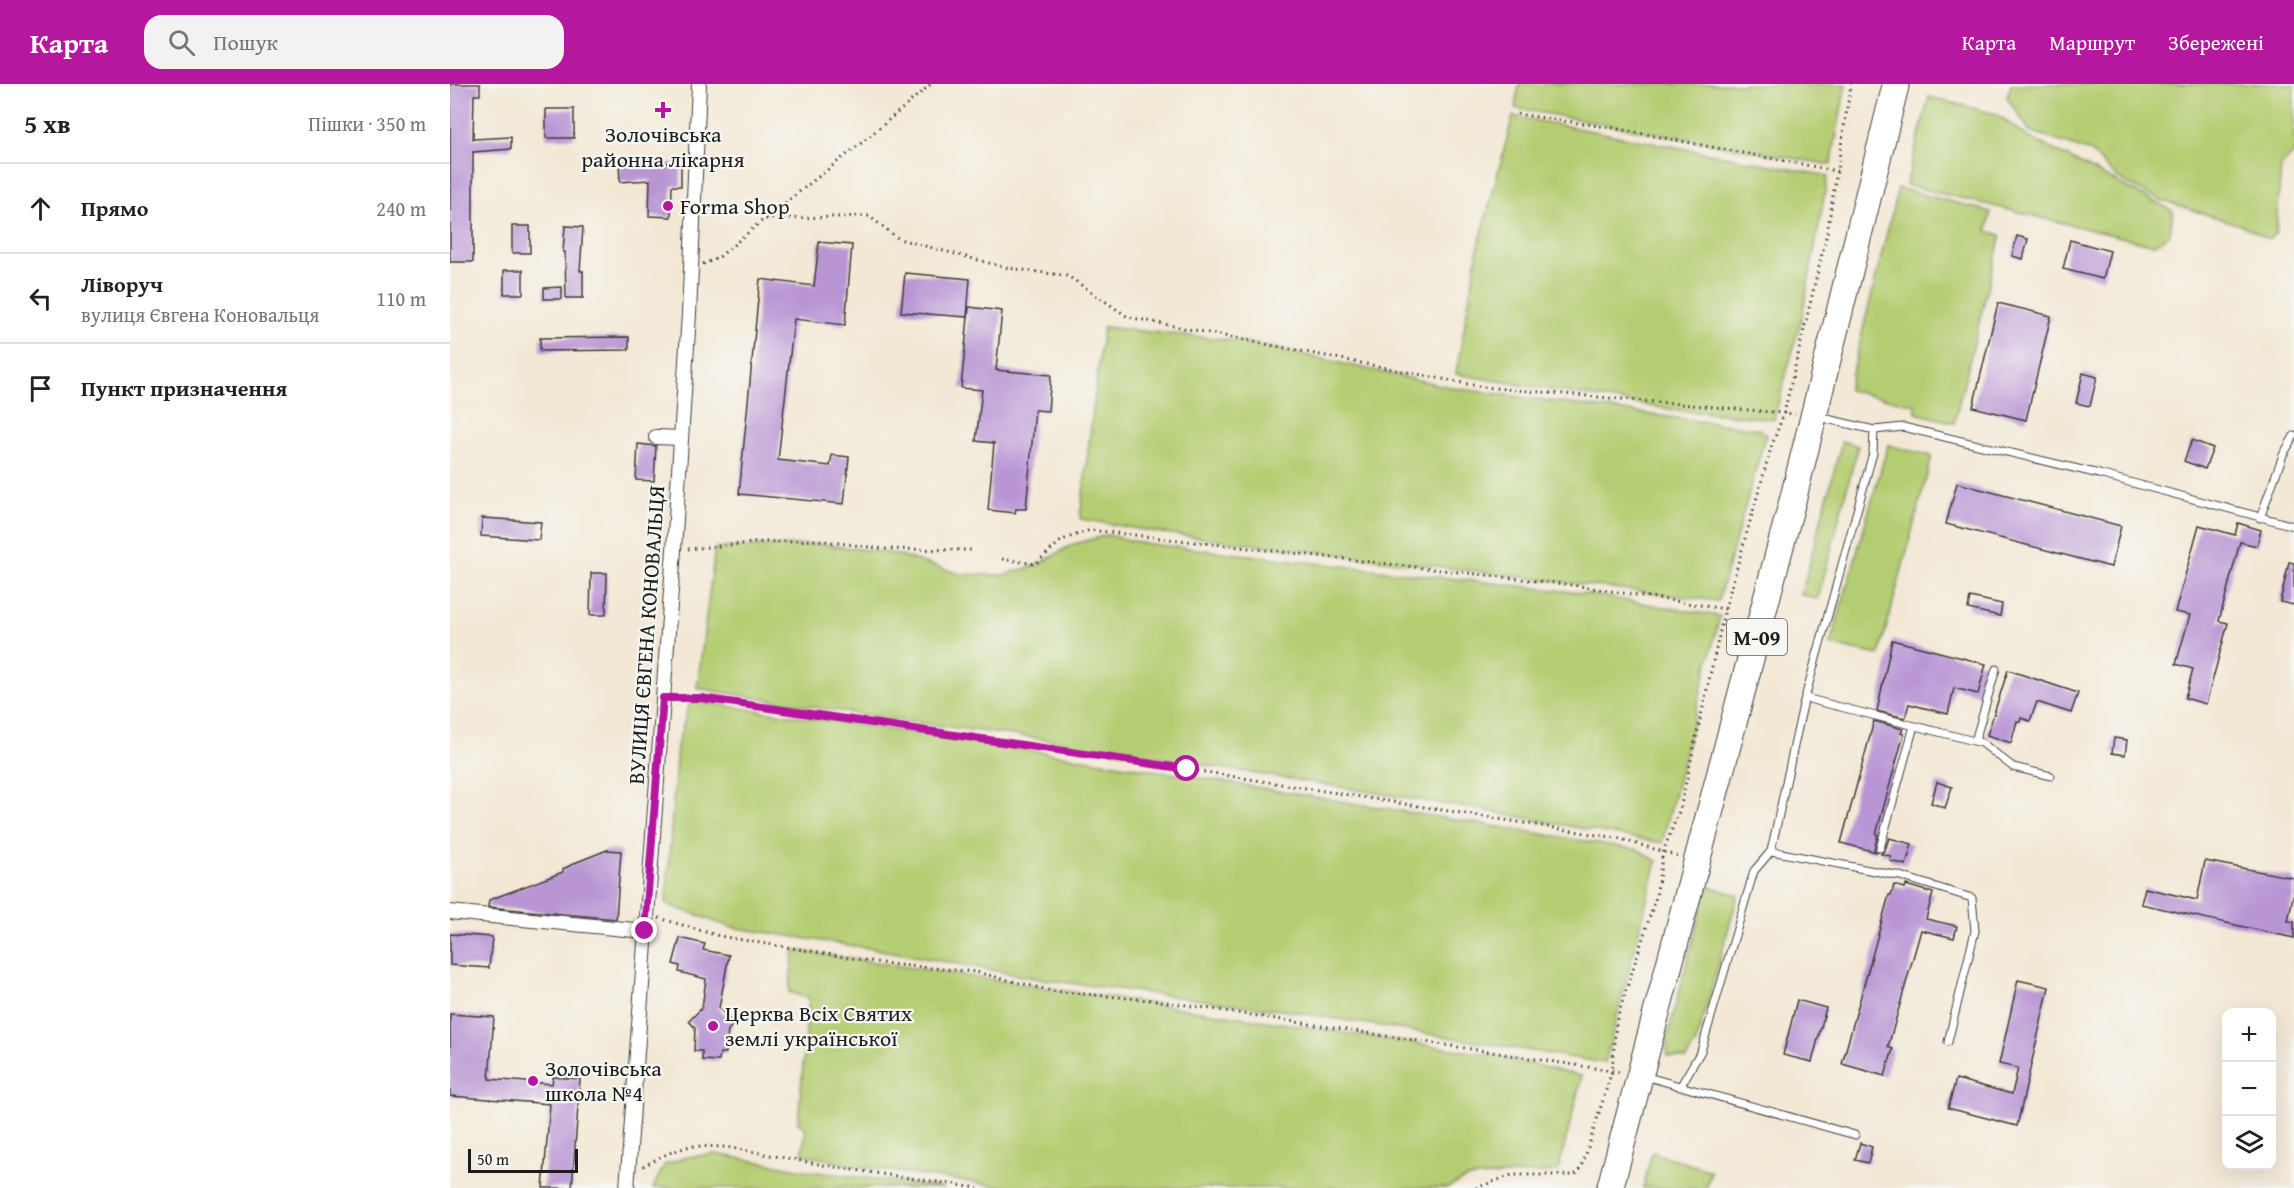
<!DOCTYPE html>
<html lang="uk">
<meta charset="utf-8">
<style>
body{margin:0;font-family:"Gentium Book Plus",serif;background:#f2f2f2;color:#202124}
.controls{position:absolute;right:18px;bottom:18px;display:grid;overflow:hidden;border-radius:12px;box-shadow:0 6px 24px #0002}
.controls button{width:54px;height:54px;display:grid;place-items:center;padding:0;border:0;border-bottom:2px solid #e0e0e0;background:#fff;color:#202124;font:30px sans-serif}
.scale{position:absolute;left:18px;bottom:15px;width:110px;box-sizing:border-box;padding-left:6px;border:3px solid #1c1c1c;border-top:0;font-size:16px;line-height:21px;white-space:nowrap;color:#1c1c1c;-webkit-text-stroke:4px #f6f6f2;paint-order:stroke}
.stop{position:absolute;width:18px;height:18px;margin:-14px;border:4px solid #b5179e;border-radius:50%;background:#fff}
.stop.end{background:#b5179e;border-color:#fff;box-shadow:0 2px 6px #0008}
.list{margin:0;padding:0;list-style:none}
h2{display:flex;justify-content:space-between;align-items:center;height:78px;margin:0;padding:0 24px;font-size:26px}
h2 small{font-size:20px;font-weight:400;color:#757577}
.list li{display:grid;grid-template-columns:39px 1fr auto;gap:18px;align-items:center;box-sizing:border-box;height:90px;padding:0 24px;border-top:2px solid #e0e0e0}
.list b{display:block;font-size:22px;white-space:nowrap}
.list p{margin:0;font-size:20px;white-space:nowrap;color:#757577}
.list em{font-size:20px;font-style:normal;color:#757577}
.icon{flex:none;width:33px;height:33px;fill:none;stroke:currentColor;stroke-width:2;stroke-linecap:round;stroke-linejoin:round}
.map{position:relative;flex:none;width:1844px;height:1104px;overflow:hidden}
header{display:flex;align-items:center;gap:36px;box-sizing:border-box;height:84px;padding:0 30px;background:#b5179e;color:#fff}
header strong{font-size:28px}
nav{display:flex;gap:33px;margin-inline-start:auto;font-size:21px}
.search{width:420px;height:54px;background:#f2f2f2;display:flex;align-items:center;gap:15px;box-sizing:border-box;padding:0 21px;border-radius:18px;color:#757577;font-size:22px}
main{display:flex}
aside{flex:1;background:#fff}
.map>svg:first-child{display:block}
.green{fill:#b5cd72;stroke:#687447;stroke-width:1.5}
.building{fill:#b995d4}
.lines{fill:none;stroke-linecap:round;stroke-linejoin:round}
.lane-casing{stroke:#3c3b38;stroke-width:9}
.street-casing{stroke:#3c3b38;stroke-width:16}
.highway-casing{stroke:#3c3b38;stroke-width:28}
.path{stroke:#3c3b38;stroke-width:3;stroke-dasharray:1.5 4.5;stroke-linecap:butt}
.lane{stroke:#fff;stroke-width:7}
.street{stroke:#fff;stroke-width:14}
.highway{stroke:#fff;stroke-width:26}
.route{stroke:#b5179e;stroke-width:8}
.poi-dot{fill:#b5179e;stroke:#f6f6f2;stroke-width:2}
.labels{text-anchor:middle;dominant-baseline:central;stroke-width:4.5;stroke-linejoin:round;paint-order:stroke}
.shield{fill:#f6f6f2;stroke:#5d5d5c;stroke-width:1.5}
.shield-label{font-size:21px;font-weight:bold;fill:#1c1c1c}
.poi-label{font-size:22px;fill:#1c1c1c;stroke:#f6f6f2;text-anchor:start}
.street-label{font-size:22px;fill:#1c1c1c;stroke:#f6f6f2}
</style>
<header>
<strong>Карта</strong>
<div class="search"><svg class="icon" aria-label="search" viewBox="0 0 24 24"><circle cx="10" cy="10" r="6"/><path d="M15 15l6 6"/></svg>Пошук</div>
<nav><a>Карта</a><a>Маршрут</a><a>Збережені</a></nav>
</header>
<main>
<aside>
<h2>5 хв<small>Пішки · 350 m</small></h2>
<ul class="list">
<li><svg class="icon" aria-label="ahead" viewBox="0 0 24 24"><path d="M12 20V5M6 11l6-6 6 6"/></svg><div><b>Прямо</b></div><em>240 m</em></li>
<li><svg class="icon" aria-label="left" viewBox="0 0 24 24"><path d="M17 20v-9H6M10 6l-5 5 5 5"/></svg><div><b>Ліворуч</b><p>вулиця Євгена Коновальця</p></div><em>110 m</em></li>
<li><svg class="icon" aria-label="arrive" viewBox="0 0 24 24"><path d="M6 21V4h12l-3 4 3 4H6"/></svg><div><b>Пункт призначення</b></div></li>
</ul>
</aside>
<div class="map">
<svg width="1844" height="1104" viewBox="0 0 1844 1104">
<rect width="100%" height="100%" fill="#f6f6f2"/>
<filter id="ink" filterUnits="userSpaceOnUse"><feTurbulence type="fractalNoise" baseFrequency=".0167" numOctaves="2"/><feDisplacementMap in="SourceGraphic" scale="12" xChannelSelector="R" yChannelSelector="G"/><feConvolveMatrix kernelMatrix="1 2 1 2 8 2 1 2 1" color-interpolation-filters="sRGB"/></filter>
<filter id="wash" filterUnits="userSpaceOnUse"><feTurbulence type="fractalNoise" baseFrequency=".008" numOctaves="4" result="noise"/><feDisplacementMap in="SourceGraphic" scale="24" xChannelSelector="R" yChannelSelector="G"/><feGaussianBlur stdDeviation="1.35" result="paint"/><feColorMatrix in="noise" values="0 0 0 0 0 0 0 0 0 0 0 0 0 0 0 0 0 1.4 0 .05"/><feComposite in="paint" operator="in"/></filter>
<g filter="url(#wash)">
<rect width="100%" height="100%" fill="#f3e8d5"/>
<g class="green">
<path d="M1069,0H1396L1381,81L1065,24Z"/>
<path d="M1561,0H1844V69L1831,82L1826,149L1819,155L1794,142L1710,116L1668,95L1641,68L1580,47L1557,14Z"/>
<path d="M1479,13L1546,30L1578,53L1723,127L1720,150L1704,161L1456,101Z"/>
<path d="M1063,32L1378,92L1352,232L1324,335L1224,326L1006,290L1029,160Z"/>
<path d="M1448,104L1541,128L1537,147L1551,151L1504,339L1466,329V321L1398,306Z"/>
<path d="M653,243L790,257L1004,304L1308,345L1316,350L1268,517L705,448L630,435Z"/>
<path d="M1392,357L1408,362L1368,515L1351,511Z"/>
<path d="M1438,361L1482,372L1429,571L1380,561Z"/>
<path d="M657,451L692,459L1131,509L1270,532L1212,759L1031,726L593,655L446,636L247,604L265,464L372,460L445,470L510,490L554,491L590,480L621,461Z"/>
<path d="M242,617L561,663L1189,766L1207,777L1155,979L845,928L590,895L431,866L280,843L216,820L227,662L238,624Z"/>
<path d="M1257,802L1288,811L1246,959L1236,975L1217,972V954Z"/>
<path d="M344,866L1042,971L1132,992L1108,1087L1017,1094L997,1104H562L399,1081L352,1070L356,1045L348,1039L359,914L339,908Z"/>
<path d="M1202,1068L1261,1087L1256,1104H1193Z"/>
<path d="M266,1070L360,1087L495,1104H203L214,1081L236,1073Z"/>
</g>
<g id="blocks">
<g class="building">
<path d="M0,0H30V11H24L23,55L61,53V65L23,68V178H0Z"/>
<rect x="96" y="25" width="28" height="29"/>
<path d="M191,76V79H231V102H222L221,133L199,132L200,96L170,98L169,78Z"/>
<rect x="62" y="142" width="18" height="27"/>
<path d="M115,142L133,143L130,187H133V214H116L115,168H113Z"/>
<path d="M1567,152L1578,155L1573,175L1562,172Z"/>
<path d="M1620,156L1660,167L1653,195L1613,185Z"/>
<path d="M369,158L402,161L395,241L344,235L328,376L380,382L382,371L399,373L394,420L289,410L310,195L364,202Z"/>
<rect x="54" y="186" width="19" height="24"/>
<path d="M455,189L520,195L517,233L451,228Z"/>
<path d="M112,203V215H94V204Z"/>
<path d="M1548,219L1601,232L1576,336L1523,323Z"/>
<path d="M519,223L552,227L546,286L601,291L598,327L585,326L576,425H566L565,429L538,426L544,359L526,357L532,306L511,304Z"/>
<path d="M179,253V266L90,267V254Z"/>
<path d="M1633,289L1647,293L1640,322L1626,319Z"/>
<path d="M1742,356L1763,364L1755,385L1734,377Z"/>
<path d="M188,360L206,362L204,397L186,396Z"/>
<path d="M1507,399L1671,442L1661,483L1496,440Z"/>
<path d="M32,434L91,438L89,456L31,452Z"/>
<path d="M1788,439L1811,446L1807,462L1790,458L1769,537L1778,539L1756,620L1735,614L1743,585L1726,580L1740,531L1725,528L1749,441L1785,451Z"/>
<path d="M1839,478L1844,479V521L1830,518Z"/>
<path d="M141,489H157L156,531H140Z"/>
<path d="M1520,513L1552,520L1550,532L1518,525Z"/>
<path d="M1442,556L1536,580L1528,610L1504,604L1498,630L1459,620L1455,634L1427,627Z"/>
<path d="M1558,586L1628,609L1621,629L1587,618L1580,637L1571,634L1570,638L1567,637L1561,659L1537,651Z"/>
<path d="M1424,637L1453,645L1451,649L1454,650L1426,750L1428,751L1424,765L1426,768L1391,759Z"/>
<path d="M1664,654L1677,656L1675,671L1662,669Z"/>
<path d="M1487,698L1502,703L1495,724L1481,719Z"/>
<path d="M1439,754L1462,760L1456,781L1440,777L1441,772L1431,770L1435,766Z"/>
<path d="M157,766L171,767L166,835L38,823L39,816L113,788V785L127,778Z"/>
<path d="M1755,777L1844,794V808L1838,837L1844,838V854L1691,820L1695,804L1747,816Z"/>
<path d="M1444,801L1455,804L1456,801L1483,809L1476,835L1507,842L1504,854L1471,846L1438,963L1443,965L1435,992L1392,980L1439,811H1441Z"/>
<path d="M0,850L42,853L39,884L0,881Z"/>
<path d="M230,854L255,860L253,866L279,871L269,924L284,940L278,946L276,969H270L269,977L252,976V967H244L245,944L239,937L252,924L256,895L229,888L230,882L223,880Z"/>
<path d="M1568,896L1599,903L1567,1042L1498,1024L1506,995L1562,1010L1568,984L1549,980Z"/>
<path d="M1347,916L1376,924L1362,978L1333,971Z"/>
<path d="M0,930L44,933L39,995L102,1000L103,993L130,995L122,1104H93L100,1020L0,1012Z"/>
<path d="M1410,1059L1422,1063L1418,1079L1405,1076Z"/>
</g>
</g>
</g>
<g filter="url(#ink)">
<use href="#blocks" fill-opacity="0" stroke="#3c3b38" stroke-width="1.5"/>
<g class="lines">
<defs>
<g id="lane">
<path d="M1369,333L1424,346L1453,343L1649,390L1844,442"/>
<path d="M1424,346L1423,369L1353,621L1321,767L1450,792L1522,814L1525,847L1498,958"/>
<path d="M1810,434L1833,371L1844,352"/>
<path d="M1355,614L1532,659L1563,683L1601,692"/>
<path d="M1525,657L1546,585"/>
<path d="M1430,764L1464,642"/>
<path d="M1194,992L1405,1051"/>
<path d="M1230,1003L1251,967L1304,787L1321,767"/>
</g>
<g id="street">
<path d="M206,353L231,354"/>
<path d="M0,828L195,847"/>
<path d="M177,1104L224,466L239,230L249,0"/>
</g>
<path id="highway" d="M1160,1104L1343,415L1446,0"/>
</defs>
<use href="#lane" class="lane-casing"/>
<use href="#street" class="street-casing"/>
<use href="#highway" class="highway-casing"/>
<g class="path">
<path d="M1067,30L1163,44L1387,87"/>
<path d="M316,134L414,57L481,0"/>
<path d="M253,180L268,174L314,135L419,132L449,155L558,184L618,192L678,233L1033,303L1345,330"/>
<path d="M238,465L314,458L367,456L434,465L523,466"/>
<path d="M552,475L585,480L612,456L640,446L1123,501L1275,525"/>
<path d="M225,614H251L737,685L1167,754L1228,772"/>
<path d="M209,834L269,852L438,880L526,888L602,907L710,917L1170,988"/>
<path d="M193,1082L219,1069L240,1062L277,1063L384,1083L528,1104"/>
<path d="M1026,1104L1062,1091H1125L1132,1083L1162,987L1166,938L1206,813L1213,768L1230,725L1275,525L1321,364L1334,329L1377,149L1401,0"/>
</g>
<use href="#lane" class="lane"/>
<use href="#street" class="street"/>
<use href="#highway" class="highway"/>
</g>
</g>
<g class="lines" filter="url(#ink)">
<path class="route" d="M195,847L213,614H251L737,685"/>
</g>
<g class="poi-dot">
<path d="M210 17h6v6h6v6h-6v6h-6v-6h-6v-6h6z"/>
<circle cx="218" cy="122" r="6"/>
<circle cx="263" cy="942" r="6"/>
<circle cx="83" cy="997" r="6"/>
</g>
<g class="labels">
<rect class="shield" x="1277" y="535" width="60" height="36" rx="4.5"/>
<g class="shield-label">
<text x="1307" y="553">М-09</text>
</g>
<g class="poi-label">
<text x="213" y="50" text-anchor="middle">Золочівська<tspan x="213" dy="25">районна лікарня</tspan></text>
<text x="230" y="122">Forma Shop</text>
<text x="275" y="929">Церква Всіх Святих<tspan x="275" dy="25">землі української</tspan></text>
<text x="95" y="984">Золочівська<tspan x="95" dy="25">школа №4</tspan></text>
</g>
<g class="street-label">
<text transform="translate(196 551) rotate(-86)">ВУЛИЦЯ ЄВГЕНА КОНОВАЛЬЦЯ</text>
</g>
</g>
</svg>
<div class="controls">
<button>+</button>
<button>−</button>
<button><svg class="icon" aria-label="layers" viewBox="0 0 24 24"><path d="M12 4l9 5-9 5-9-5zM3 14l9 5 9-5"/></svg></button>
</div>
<div class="scale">50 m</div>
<div class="stop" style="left:737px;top:685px"></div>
<div class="stop end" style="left:195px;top:847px"></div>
</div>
</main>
